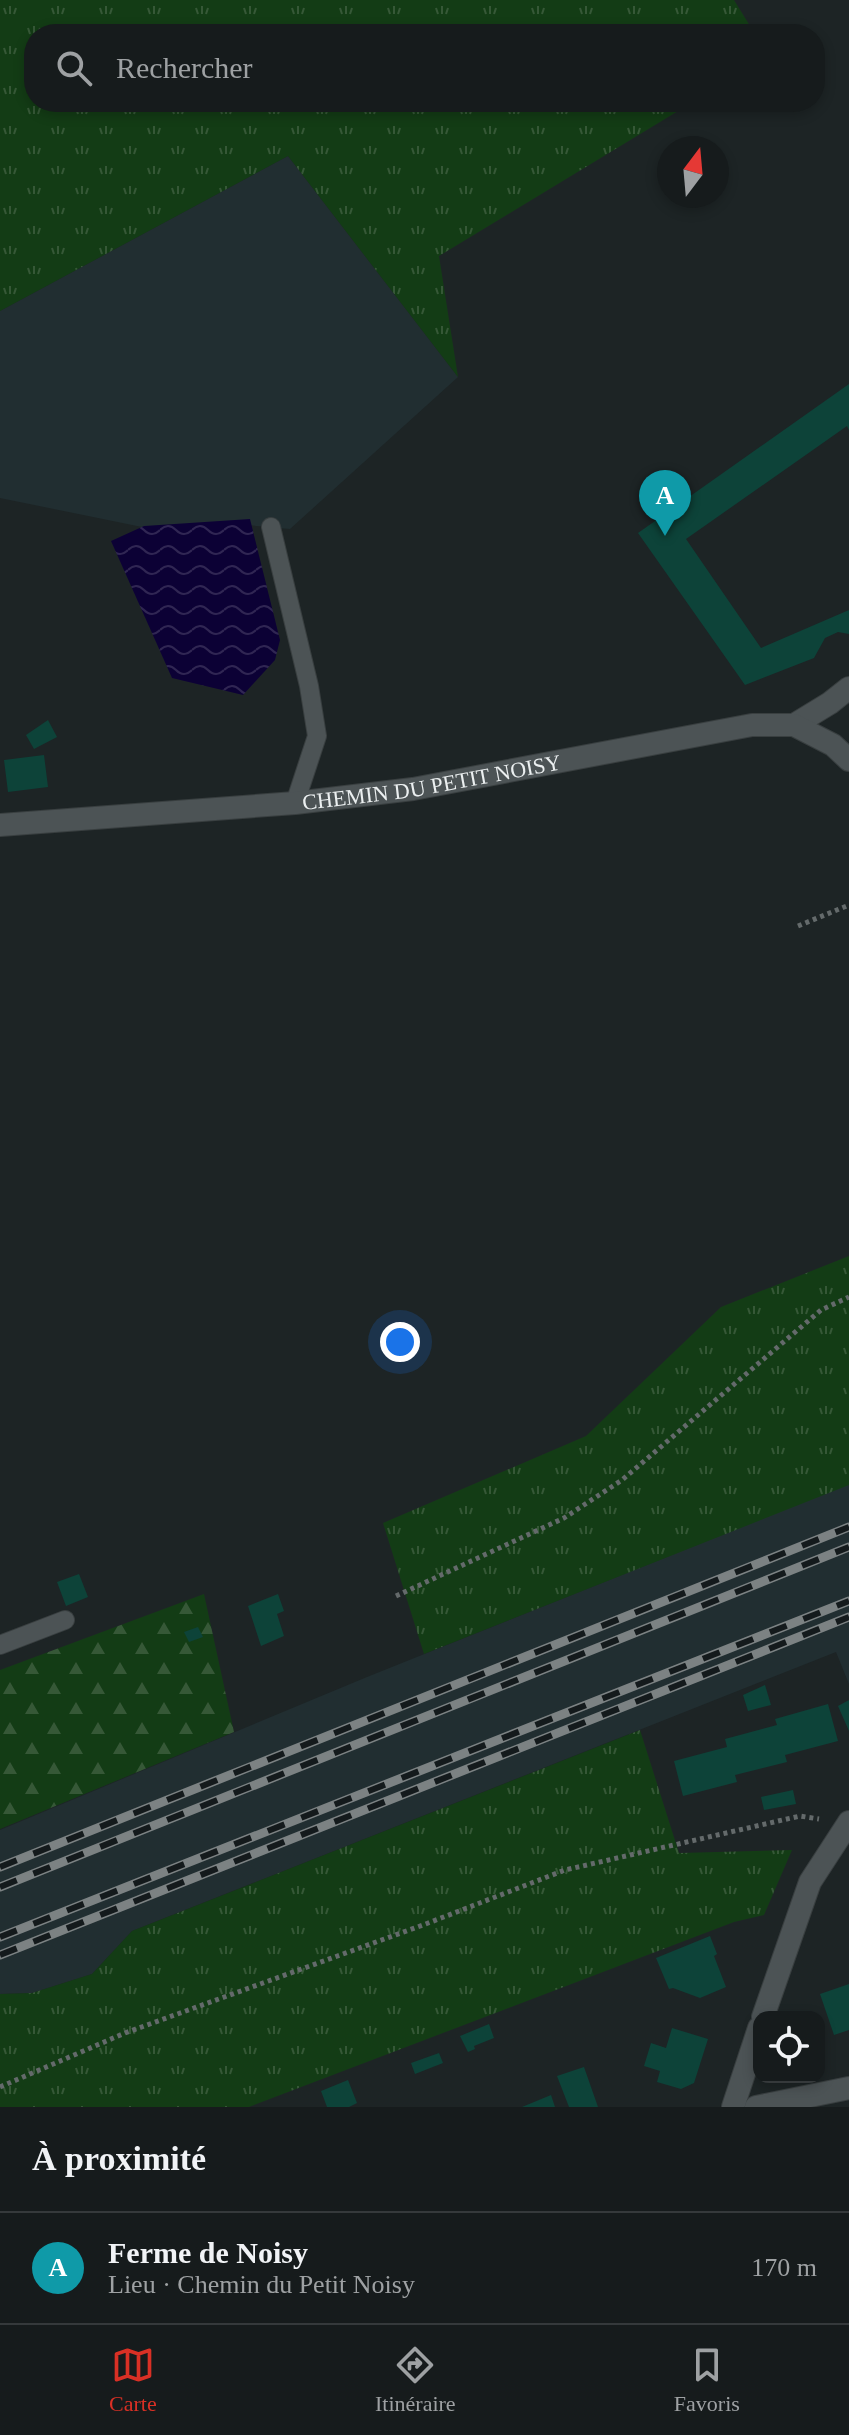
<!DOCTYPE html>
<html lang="fr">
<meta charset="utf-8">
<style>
body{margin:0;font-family:"Times New Roman",serif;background:#232829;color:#f1f3f6}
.controls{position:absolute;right:24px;bottom:24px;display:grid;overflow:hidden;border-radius:16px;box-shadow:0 4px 12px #0003}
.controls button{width:72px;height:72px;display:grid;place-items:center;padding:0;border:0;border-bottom:2px solid #35393b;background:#161b1c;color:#f1f3f6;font:40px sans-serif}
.compass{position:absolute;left:657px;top:136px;width:72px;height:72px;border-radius:50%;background:#161b1c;box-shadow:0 4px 12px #0003;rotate:16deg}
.you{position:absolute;left:400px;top:1342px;width:28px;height:28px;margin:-20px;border:6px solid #fff;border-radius:50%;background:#1a73e8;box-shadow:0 0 0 12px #1a73e833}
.badge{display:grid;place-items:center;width:52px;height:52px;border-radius:50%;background:#d93025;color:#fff;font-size:26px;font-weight:700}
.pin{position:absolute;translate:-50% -66px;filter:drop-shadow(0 2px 4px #0008)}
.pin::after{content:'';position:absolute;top:42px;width:28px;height:24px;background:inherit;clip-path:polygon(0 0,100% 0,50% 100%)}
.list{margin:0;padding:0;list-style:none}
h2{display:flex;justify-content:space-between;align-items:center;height:104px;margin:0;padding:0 32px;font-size:34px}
h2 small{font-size:26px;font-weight:400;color:#9ea1a3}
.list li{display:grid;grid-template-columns:52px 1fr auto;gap:24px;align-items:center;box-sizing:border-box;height:112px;padding:0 32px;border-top:2px solid #35393b}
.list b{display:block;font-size:30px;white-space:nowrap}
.list p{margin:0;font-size:26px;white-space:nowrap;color:#9ea1a3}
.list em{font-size:26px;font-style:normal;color:#9ea1a3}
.icon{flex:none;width:44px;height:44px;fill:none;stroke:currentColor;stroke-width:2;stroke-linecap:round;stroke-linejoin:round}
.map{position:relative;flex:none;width:849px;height:2107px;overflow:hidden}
.search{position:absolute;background:#161b1c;box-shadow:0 4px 12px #0003;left:24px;right:24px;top:24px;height:88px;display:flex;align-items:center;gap:20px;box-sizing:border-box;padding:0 28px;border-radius:32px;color:#9ea1a3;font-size:30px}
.sheet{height:216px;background:#161b1c}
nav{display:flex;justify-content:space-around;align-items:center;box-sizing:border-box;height:112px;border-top:2px solid #35393b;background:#161b1c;font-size:22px;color:#9ea1a3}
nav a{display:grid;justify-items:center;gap:4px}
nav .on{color:#d93025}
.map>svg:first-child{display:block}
.built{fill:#212e31}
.grass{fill:url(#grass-tufts)}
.forest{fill:url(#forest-firs)}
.water{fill:url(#water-waves)}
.building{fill:#0d4339}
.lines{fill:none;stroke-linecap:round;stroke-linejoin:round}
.service-casing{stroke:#393f40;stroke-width:20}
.minor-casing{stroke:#393f40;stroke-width:24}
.tertiary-casing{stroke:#393f40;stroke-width:24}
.path{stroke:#646a6b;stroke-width:5;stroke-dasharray:4 4;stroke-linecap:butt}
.service{stroke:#4c5355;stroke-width:18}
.minor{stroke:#4c5355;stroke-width:22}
.tertiary{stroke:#4c5355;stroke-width:22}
.rail-casing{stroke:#7c8283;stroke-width:9}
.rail{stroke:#141a1c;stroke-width:6;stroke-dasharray:18;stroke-linecap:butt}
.labels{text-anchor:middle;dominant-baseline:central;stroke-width:7;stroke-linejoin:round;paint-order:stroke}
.street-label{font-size:22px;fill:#ebeff0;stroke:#141a1c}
</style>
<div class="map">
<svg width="849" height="2107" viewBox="0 0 849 2107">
<defs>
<pattern id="grass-tufts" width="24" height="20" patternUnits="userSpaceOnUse" patternTransform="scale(2)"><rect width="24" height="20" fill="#133c15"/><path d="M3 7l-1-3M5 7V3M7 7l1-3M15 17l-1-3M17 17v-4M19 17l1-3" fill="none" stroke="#365837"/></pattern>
<pattern id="forest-firs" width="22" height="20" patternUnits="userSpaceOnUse" patternTransform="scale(2)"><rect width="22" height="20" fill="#133c15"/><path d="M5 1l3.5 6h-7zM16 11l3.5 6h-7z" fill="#365837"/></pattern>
<pattern id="water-waves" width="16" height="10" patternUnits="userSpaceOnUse" patternTransform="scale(2)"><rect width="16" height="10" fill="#0c0135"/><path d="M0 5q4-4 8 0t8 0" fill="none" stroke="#302653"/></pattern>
</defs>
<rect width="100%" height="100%" fill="#1d2425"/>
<g class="built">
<path d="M288,156L458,377L290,529L247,525L142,527L0,498V311Z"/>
<path d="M849,1484V1684L836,1652L132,1931L92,1974L32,1993L0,1994V1830L367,1677Z"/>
</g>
<g class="grass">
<path d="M0,0H734L755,34H34V102H693L439,256L458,377L288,156L0,311Z"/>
<path d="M849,1256V1485L424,1654L383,1523L586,1436L721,1307Z"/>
<path d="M640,1730L679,1853L792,1850L764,1915L734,1922L249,2107H0V1994L32,1993L92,1974L132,1931Z"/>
</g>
<path class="forest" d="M204,1594L234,1732L0,1829V1670Z"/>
<path class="water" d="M250,519L280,640L275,660L243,695L172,678L111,541L144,526Z"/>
<g class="building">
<path d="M849,384V430L847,426L686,539L761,648L849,610V634L838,632L825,638L814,658L745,685L638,533Z"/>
<path d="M48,720L57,737L34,749L26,735Z"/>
<path d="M44,755L48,787L8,792L4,760Z"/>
<path d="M79,1574L88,1597L66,1606L57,1582Z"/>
<path d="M278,1594L284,1611L277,1614L284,1636L261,1646L248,1606Z"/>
<path d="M198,1627L203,1637L189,1642L184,1632Z"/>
<path d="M765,1685L771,1705L748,1711L743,1695Z"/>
<path d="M849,1700V1731L838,1706Z"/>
<path d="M828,1704L838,1741L785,1755L787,1762L735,1775L737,1782L683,1796L674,1761L727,1747L725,1739L777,1725L775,1719Z"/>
<path d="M793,1790L796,1804L764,1810L761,1797Z"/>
<path d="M710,1936L717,1954L714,1956L726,1987L700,1998L673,1988L669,1989L656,1958Z"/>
<path d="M849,1984V2030L834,2035L820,1994Z"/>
<path d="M489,2024L494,2038L474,2046L475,2049L468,2052L460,2036Z"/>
<path d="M672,2028L708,2039L694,2083L681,2089L657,2082L660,2071L644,2066L651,2043L666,2048Z"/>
<path d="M439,2053L443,2063L415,2074L411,2063Z"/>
<path d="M584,2067L598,2107H569L557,2076Z"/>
<path d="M348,2080L357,2103L349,2107H327L321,2091Z"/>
<path d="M551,2095L555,2107H522Z"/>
</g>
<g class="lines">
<defs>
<g id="service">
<path d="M271,527L309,686L317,736L295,803"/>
<path d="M0,1645L65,1620"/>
</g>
<g id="minor">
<path d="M794,725L830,703L849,688"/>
<path d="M763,2017L810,1882L849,1822"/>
<path d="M733,2107L759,2028"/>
<path d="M756,2107L849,2088"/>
</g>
<g id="tertiary">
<path id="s1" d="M0,825L295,803L413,789L752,725H794L833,745L849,760"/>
</g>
</defs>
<use href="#service" class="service-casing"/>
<use href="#minor" class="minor-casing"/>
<use href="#tertiary" class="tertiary-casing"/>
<g class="path">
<path d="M798,926L849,905"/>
<path d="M396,1596L564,1518L622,1480L821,1310L849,1297"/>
<path d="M0,2087L125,2033L423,1925L565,1870L800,1816L819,1819"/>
</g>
<use href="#service" class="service"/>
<use href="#minor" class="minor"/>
<use href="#tertiary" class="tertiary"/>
<defs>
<g id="rail">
<path d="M0,1867L849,1527"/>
<path d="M0,1887L849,1547"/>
<path d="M0,1937L849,1601"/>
<path d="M0,1955L849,1617"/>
</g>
</defs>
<use href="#rail" class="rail-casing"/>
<use href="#rail" class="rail"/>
</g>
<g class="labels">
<g class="street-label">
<text stroke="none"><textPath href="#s1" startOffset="434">CHEMIN DU PETIT NOISY</textPath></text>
</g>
</g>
</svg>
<div class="controls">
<button><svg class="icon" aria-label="locate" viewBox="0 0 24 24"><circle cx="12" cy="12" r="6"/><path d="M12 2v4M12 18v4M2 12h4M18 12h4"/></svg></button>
</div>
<svg class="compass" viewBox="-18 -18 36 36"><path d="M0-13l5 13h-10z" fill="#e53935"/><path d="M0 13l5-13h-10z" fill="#9ea1a3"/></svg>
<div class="you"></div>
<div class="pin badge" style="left:665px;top:536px;background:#0f9aa8">A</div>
<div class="search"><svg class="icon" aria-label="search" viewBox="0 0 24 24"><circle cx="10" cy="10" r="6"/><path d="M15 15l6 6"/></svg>Rechercher</div>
</div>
<section class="sheet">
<h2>À proximité<small></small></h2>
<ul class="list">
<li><span class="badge" style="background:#0f9aa8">A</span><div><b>Ferme de Noisy</b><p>Lieu · Chemin du Petit Noisy</p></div><em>170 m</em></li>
</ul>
</section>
<nav>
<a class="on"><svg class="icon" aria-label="map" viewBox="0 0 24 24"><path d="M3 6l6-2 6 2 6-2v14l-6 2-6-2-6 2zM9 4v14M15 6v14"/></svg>Carte</a>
<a><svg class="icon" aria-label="directions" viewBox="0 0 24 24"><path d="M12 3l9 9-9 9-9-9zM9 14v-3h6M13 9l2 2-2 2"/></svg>Itinéraire</a>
<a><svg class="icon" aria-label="saved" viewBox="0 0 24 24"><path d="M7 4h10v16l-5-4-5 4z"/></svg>Favoris</a>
</nav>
